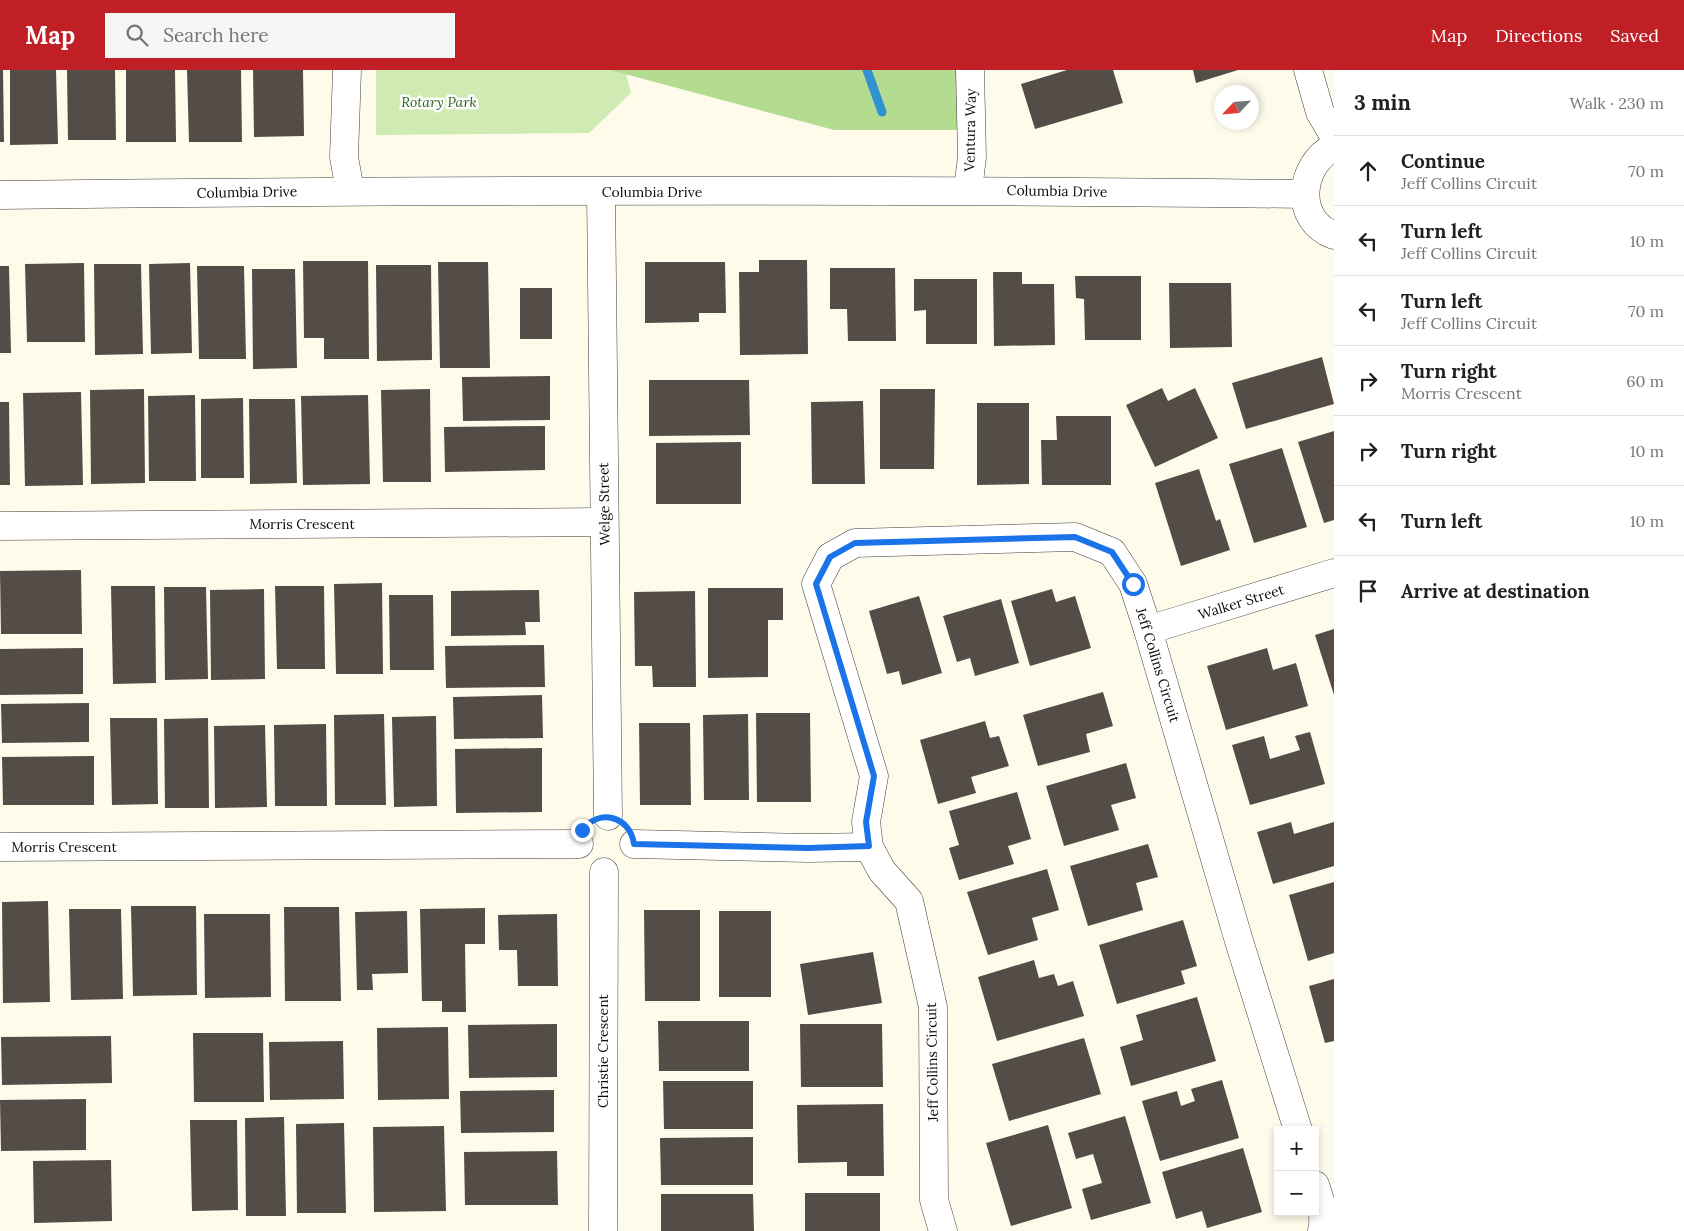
<!DOCTYPE html>
<meta charset="utf-8">
<style>
body{margin:0;font-family:Lora,serif;background:#f6f6f6;color:#202124}
.controls{position:absolute;right:15px;bottom:15px;display:grid;overflow:hidden;border-radius:0px;box-shadow:0 2px 8px #0003}
.controls button{width:45px;height:45px;display:grid;place-items:center;padding:0;border:0;border-bottom:1px solid #e0e0e0;background:#fff;color:#202124;font:25px sans-serif}
.compass{position:absolute;left:1214px;top:15px;width:45px;height:45px;border-radius:50%;background:#fff;box-shadow:0 2px 8px #0003;rotate:244deg}
.stop{position:absolute;width:15px;height:15px;margin:-11px;border:4px solid #1a73e8;border-radius:50%;background:#fff}
.stop.end{background:#1a73e8;border-color:#fff;box-shadow:0 1px 5px #0008}
.list{margin:0;padding:0;list-style:none}
h2{display:flex;justify-content:space-between;align-items:center;height:65px;margin:0;padding:0 20px;font-size:21px}
h2 small{font-size:16px;font-weight:400;color:#757577}
.list li{display:grid;grid-template-columns:32px 1fr auto;gap:15px;align-items:center;box-sizing:border-box;height:70px;padding:0 20px;border-top:1px solid #e0e0e0}
.list b{display:block;font-size:19px;white-space:nowrap}
.list p{margin:0;font-size:16px;white-space:nowrap;color:#757577}
.list em{font-size:16px;font-style:normal;color:#757577}
.icon{flex:none;width:28px;height:28px;fill:none;stroke:currentColor;stroke-width:2;stroke-linecap:round;stroke-linejoin:round}
.map{position:relative;flex:none;width:1334px;height:1161px;overflow:hidden}
header{display:flex;align-items:center;gap:30px;box-sizing:border-box;height:70px;padding:0 25px;background:#c01f26;color:#fff}
header strong{font-size:24px}
nav{display:flex;gap:28px;margin-inline-start:auto;font-size:18px}
.search{width:350px;height:45px;background:#f6f6f6;display:flex;align-items:center;gap:12px;box-sizing:border-box;padding:0 18px;border-radius:0px;color:#757577;font-size:19px}
main{display:flex}
aside{flex:1;background:#fff}
.map>svg:first-child{display:block}
.green{fill:#cfeab2}
.forest{fill:#b3dc91}
.lines{fill:none;stroke-linecap:round;stroke-linejoin:round}
.stream{stroke:#3192d2;stroke-width:9}
.building{fill:#544c47}
.minor-casing{stroke:#3e3e3e;stroke-width:29}
.tertiary-casing{stroke:#3e3e3e;stroke-width:29}
.minor{stroke:#fff;stroke-width:28}
.tertiary{stroke:#fff;stroke-width:28}
.route{stroke:#1a73e8;stroke-width:6}
.labels{text-anchor:middle;dominant-baseline:central;stroke-width:5;stroke-linejoin:round;paint-order:stroke}
.park-label{font-size:14px;font-style:italic;fill:#29651a;stroke:#fff}
.street-label{font-size:14px;fill:#0b0b0b;stroke:#fff}
</style>
<header>
<strong>Map</strong>
<div class="search"><svg class="icon" aria-label="search" viewBox="0 0 24 24"><circle cx="10" cy="10" r="6"/><path d="M15 15l6 6"/></svg>Search here</div>
<nav><a>Map</a><a>Directions</a><a>Saved</a></nav>
</header>
<main>
<div class="map">
<svg width="1334" height="1161" viewBox="0 0 1334 1161">
<rect width="100%" height="100%" fill="#fffbea"/>
<path class="green" d="M376,0H625L631,23L589,63L376,65Z"/>
<path class="forest" d="M610,0H964L982,60H834Z"/>
<g class="lines">
<path class="stream" d="M867,0L882,42"/>
</g>
<g class="building">
<path d="M0,0H3L4,72H0Z"/>
<path d="M10,0H56L58,74L10,75Z"/>
<path d="M67,0H115L116,70H68Z"/>
<path d="M126,0H175L176,72H126Z"/>
<path d="M187,0H241L242,72H189Z"/>
<path d="M253,0H303L304,66L254,67Z"/>
<path d="M1067,0H1113L1123,33L1035,59L1021,14Z"/>
<path d="M1193,0H1238L1196,13Z"/>
<path d="M759,190H807L808,284L740,285L739,202H759Z"/>
<path d="M303,191H368L369,289H324V268H304Z"/>
<path d="M438,192H488L490,298H440Z"/>
<path d="M645,192H725L726,243H699V252L645,253Z"/>
<path d="M84,193L85,272H27L25,194Z"/>
<path d="M190,193L192,283L151,284L149,194Z"/>
<path d="M94,194H141L143,284L95,285Z"/>
<path d="M376,195H431L432,290L377,291Z"/>
<path d="M0,196H9L11,283H0Z"/>
<path d="M197,196H244L246,289H199Z"/>
<path d="M830,198H895L896,271H848L847,239H830Z"/>
<path d="M252,199H295L297,298L253,299Z"/>
<path d="M993,202H1022V214H1054L1055,275L994,276Z"/>
<path d="M1075,206H1141V270H1085L1084,229L1076,228Z"/>
<path d="M914,209H977V274H926V240L914,241Z"/>
<path d="M1169,213H1231L1232,277L1170,278Z"/>
<rect x="520" y="218" width="32" height="51"/>
<path d="M1322,287L1334,334L1246,359L1232,313Z"/>
<path d="M550,306V350L463,351L462,307Z"/>
<path d="M649,310H749L750,365L649,366Z"/>
<path d="M1162,318L1168,331L1195,318L1218,368L1155,397L1126,335Z"/>
<path d="M144,319L145,413L91,414L90,320Z"/>
<path d="M430,319L431,412H383L381,320Z"/>
<path d="M880,319H935L934,399H880Z"/>
<path d="M81,322L83,415L25,416L23,323Z"/>
<path d="M195,325L196,411H149L148,326Z"/>
<path d="M368,325L370,414L303,415L301,326Z"/>
<path d="M243,328L244,408H201V329Z"/>
<path d="M249,329H295L297,413L250,414Z"/>
<path d="M863,331L865,414H812L811,332Z"/>
<path d="M0,332H9L10,415H0Z"/>
<path d="M977,333H1029V414L977,415Z"/>
<path d="M1056,346H1111V415H1042L1041,370H1057Z"/>
<path d="M545,356V400L445,402L444,357Z"/>
<path d="M1334,361V450L1324,453L1298,372Z"/>
<path d="M741,372V434H656V373Z"/>
<path d="M1282,378L1307,457L1254,473L1229,394Z"/>
<path d="M1199,399L1216,451L1220,449L1230,480L1181,496L1155,413Z"/>
<path d="M81,500L82,564H1L0,501Z"/>
<path d="M382,513L383,604H336L334,514Z"/>
<path d="M111,516H155L156,613L113,614Z"/>
<path d="M275,516H324L325,599H277Z"/>
<path d="M164,517H206L208,609L165,610Z"/>
<path d="M708,518H783V550H768V607L708,608Z"/>
<path d="M264,519L265,609L211,610L210,520Z"/>
<path d="M1052,519L1056,532L1075,526L1091,578L1030,596L1011,531Z"/>
<path d="M539,520L540,552H525L526,565L451,566V521Z"/>
<path d="M695,521L696,617H653L652,596H635L634,522Z"/>
<path d="M389,525H433L434,600H390Z"/>
<path d="M919,526L942,603L902,615L899,601L887,604L869,541Z"/>
<path d="M1001,529L1019,593L975,606L970,588L957,592L943,546Z"/>
<path d="M1334,559V625L1315,565Z"/>
<path d="M544,575L545,617L446,618L445,576Z"/>
<path d="M83,578V624L0,625V579Z"/>
<path d="M1267,578L1273,600L1296,593L1308,636L1226,660L1207,596Z"/>
<path d="M1103,622L1113,656L1086,664L1090,682L1038,696L1023,645Z"/>
<path d="M542,625L543,668L454,669L453,627Z"/>
<path d="M89,633V672L2,673L1,634Z"/>
<path d="M756,643H810L811,732H757Z"/>
<path d="M384,644L386,735H335L334,645Z"/>
<path d="M748,644L749,730H704L703,645Z"/>
<path d="M436,646L437,736L394,737L392,647Z"/>
<path d="M110,648H157L158,734L112,735Z"/>
<path d="M208,648L209,738H165L164,649Z"/>
<path d="M985,651L990,668L999,666L1009,696L971,707L976,723L938,734L920,670Z"/>
<path d="M639,653H690L691,735H640Z"/>
<path d="M326,654L327,736H275L274,655Z"/>
<path d="M265,655L267,737L215,738L214,656Z"/>
<path d="M1310,662L1325,714L1250,735L1232,675L1264,666L1270,689L1300,680L1295,666Z"/>
<path d="M542,678V742L456,743L455,679Z"/>
<path d="M94,686V735H3L2,687Z"/>
<path d="M1126,693L1136,728L1111,735L1119,760L1064,776L1046,716Z"/>
<path d="M1017,722L1031,769L1008,776L1014,794L959,810L949,778L959,775L949,741Z"/>
<path d="M1291,752L1294,764L1334,752V796L1273,814L1257,762Z"/>
<path d="M1148,774L1158,807L1136,813L1143,840L1088,856L1070,796Z"/>
<path d="M1047,799L1059,840L1032,848L1038,870L988,885L967,822Z"/>
<path d="M1334,812V883L1308,891L1289,825Z"/>
<path d="M48,831L50,932L3,933L2,832Z"/>
<path d="M131,836H196L197,925L133,926Z"/>
<path d="M284,837H339L341,931H285Z"/>
<path d="M485,838V874H465L466,942H442V931H422L420,839Z"/>
<path d="M69,839H121L123,929L71,930Z"/>
<path d="M644,840H700V931H645Z"/>
<path d="M407,841L408,903L372,904L373,920H357L355,842Z"/>
<rect x="719" y="841" width="52" height="86"/>
<path d="M204,844H270L271,927L205,928Z"/>
<path d="M557,844L558,916H518L517,880H499L498,845Z"/>
<path d="M1183,850L1197,896L1181,901L1185,914L1117,934L1099,875Z"/>
<path d="M873,882L882,933L808,945L800,894Z"/>
<path d="M1034,890L1039,908L1054,904L1058,916L1073,911L1084,946L997,971L978,907Z"/>
<path d="M1334,909V971L1325,973L1309,916Z"/>
<path d="M1197,927L1216,991L1131,1016L1120,977L1143,970L1136,945Z"/>
<path d="M658,951H749V1001H659Z"/>
<path d="M557,954V1007L469,1008L468,955Z"/>
<path d="M800,954H882L883,1017H801Z"/>
<path d="M448,957L449,1029L378,1030L377,958Z"/>
<path d="M193,963H263L264,1032H194Z"/>
<path d="M111,966L112,1013L2,1015L1,967Z"/>
<path d="M1084,968L1101,1024L1009,1051L992,994Z"/>
<path d="M343,971L344,1029L270,1030L269,972Z"/>
<path d="M1222,1010L1239,1068L1160,1091L1142,1031L1177,1021L1181,1036L1195,1031L1191,1019Z"/>
<path d="M663,1011H753V1059H664Z"/>
<path d="M554,1020V1062L461,1063L460,1021Z"/>
<path d="M86,1029V1080L1,1081L0,1030Z"/>
<path d="M883,1034L884,1106H847V1092L798,1093L797,1035Z"/>
<path d="M1125,1046L1151,1133L1091,1150L1082,1119L1102,1113L1093,1084L1076,1089L1068,1063Z"/>
<path d="M284,1047L286,1146H246L245,1048Z"/>
<path d="M190,1050H237L238,1140L192,1141Z"/>
<path d="M344,1053L346,1143H297L296,1054Z"/>
<path d="M1048,1055L1072,1138L1011,1156L986,1073Z"/>
<path d="M444,1056L446,1141L374,1142L373,1057Z"/>
<path d="M753,1067V1115H661L660,1068Z"/>
<path d="M1243,1078L1262,1142L1207,1158L1202,1141L1176,1149L1162,1102Z"/>
<path d="M557,1081L558,1135H465L464,1082Z"/>
<path d="M111,1090L112,1151L34,1153L33,1091Z"/>
<rect x="805" y="1123" width="75" height="38"/>
<path d="M661,1124H753L754,1161H661Z"/>
</g>
<g class="lines">
<defs>
<g id="minor">
<path d="M347,0L344,87L350,121"/>
<path d="M1308,0L1320,42L1334,66"/>
<path d="M968,120L972,87L970,0"/>
<path d="M601,122L608,746"/>
<path d="M0,125C435,120 870,119 1305,124"/>
<path d="M0,456L604,452"/>
<path d="M1148,560L1334,503"/>
<path d="M634,774L808,778L869,777"/>
<path d="M0,777L579,774"/>
<path d="M1315,1115C1320,1130 1326,1145 1322,1161"/>
<path d="M603,1161L604,802"/>
<path d="M943,1161L934,1130L933,937L909,831L882,801L869,777L866,752L874,706L816,514L830,487L855,473L1075,467L1112,482L1133,514L1148,560L1239,871L1298,1060"/>
</g>
<path id="tertiary" d="M1334,77C1299,94 1293,151 1334,165"/>
</defs>
<use href="#minor" class="minor-casing"/>
<use href="#tertiary" class="tertiary-casing"/>
<use href="#minor" class="minor"/>
<use href="#tertiary" class="tertiary"/>
</g>
<g class="lines">
<path class="route" d="M582,760C599,738 630,746 634,774L808,778L869,776L866,752L874,706L816,514L830,487L855,473L1075,467L1112,482L1133,514"/>
</g>
<g class="labels">
<g class="park-label">
<text x="439" y="32">Rotary Park</text>
</g>
<g class="street-label">
<text transform="translate(970 60) rotate(-89)">Ventura Way</text>
<text transform="translate(1057 121) rotate(1)">Columbia Drive</text>
<text transform="translate(247 122) rotate(-1)">Columbia Drive</text>
<text x="652" y="122">Columbia Drive</text>
<text transform="translate(604 434) rotate(-91)">Welge Street</text>
<text x="302" y="454">Morris Crescent</text>
<text transform="translate(1241 532) rotate(-17)">Walker Street</text>
<text transform="translate(1158 595) rotate(73)">Jeff Collins Circuit</text>
<text x="64" y="777">Morris Crescent</text>
<text transform="translate(603 981) rotate(-90)">Christie Crescent</text>
<text transform="translate(932 992) rotate(-91)">Jeff Collins Circuit</text>
</g>
</g>
</svg>
<div class="controls">
<button>+</button>
<button>−</button>
</div>
<svg class="compass" viewBox="-18 -18 36 36"><path d="M0-13l5 13h-10z" fill="#e53935"/><path d="M0 13l5-13h-10z" fill="#757577"/></svg>
<div class="stop" style="left:1133px;top:514px"></div>
<div class="stop end" style="left:582px;top:760px"></div>
</div>
<aside>
<h2>3 min<small>Walk · 230 m</small></h2>
<ul class="list">
<li><svg class="icon" aria-label="ahead" viewBox="0 0 24 24"><path d="M12 20V5M6 11l6-6 6 6"/></svg><div><b>Continue</b><p>Jeff Collins Circuit</p></div><em>70 m</em></li>
<li><svg class="icon" aria-label="left" viewBox="0 0 24 24"><path d="M17 20v-9H6M10 6l-5 5 5 5"/></svg><div><b>Turn left</b><p>Jeff Collins Circuit</p></div><em>10 m</em></li>
<li><svg class="icon" aria-label="left" viewBox="0 0 24 24"><path d="M17 20v-9H6M10 6l-5 5 5 5"/></svg><div><b>Turn left</b><p>Jeff Collins Circuit</p></div><em>70 m</em></li>
<li><svg class="icon" aria-label="right" viewBox="0 0 24 24"><path d="M7 20v-9h11M14 6l5 5-5 5"/></svg><div><b>Turn right</b><p>Morris Crescent</p></div><em>60 m</em></li>
<li><svg class="icon" aria-label="right" viewBox="0 0 24 24"><path d="M7 20v-9h11M14 6l5 5-5 5"/></svg><div><b>Turn right</b></div><em>10 m</em></li>
<li><svg class="icon" aria-label="left" viewBox="0 0 24 24"><path d="M17 20v-9H6M10 6l-5 5 5 5"/></svg><div><b>Turn left</b></div><em>10 m</em></li>
<li><svg class="icon" aria-label="arrive" viewBox="0 0 24 24"><path d="M6 21V4h12l-3 4 3 4H6"/></svg><div><b>Arrive at destination</b></div></li>
</ul>
</aside>
</main>
